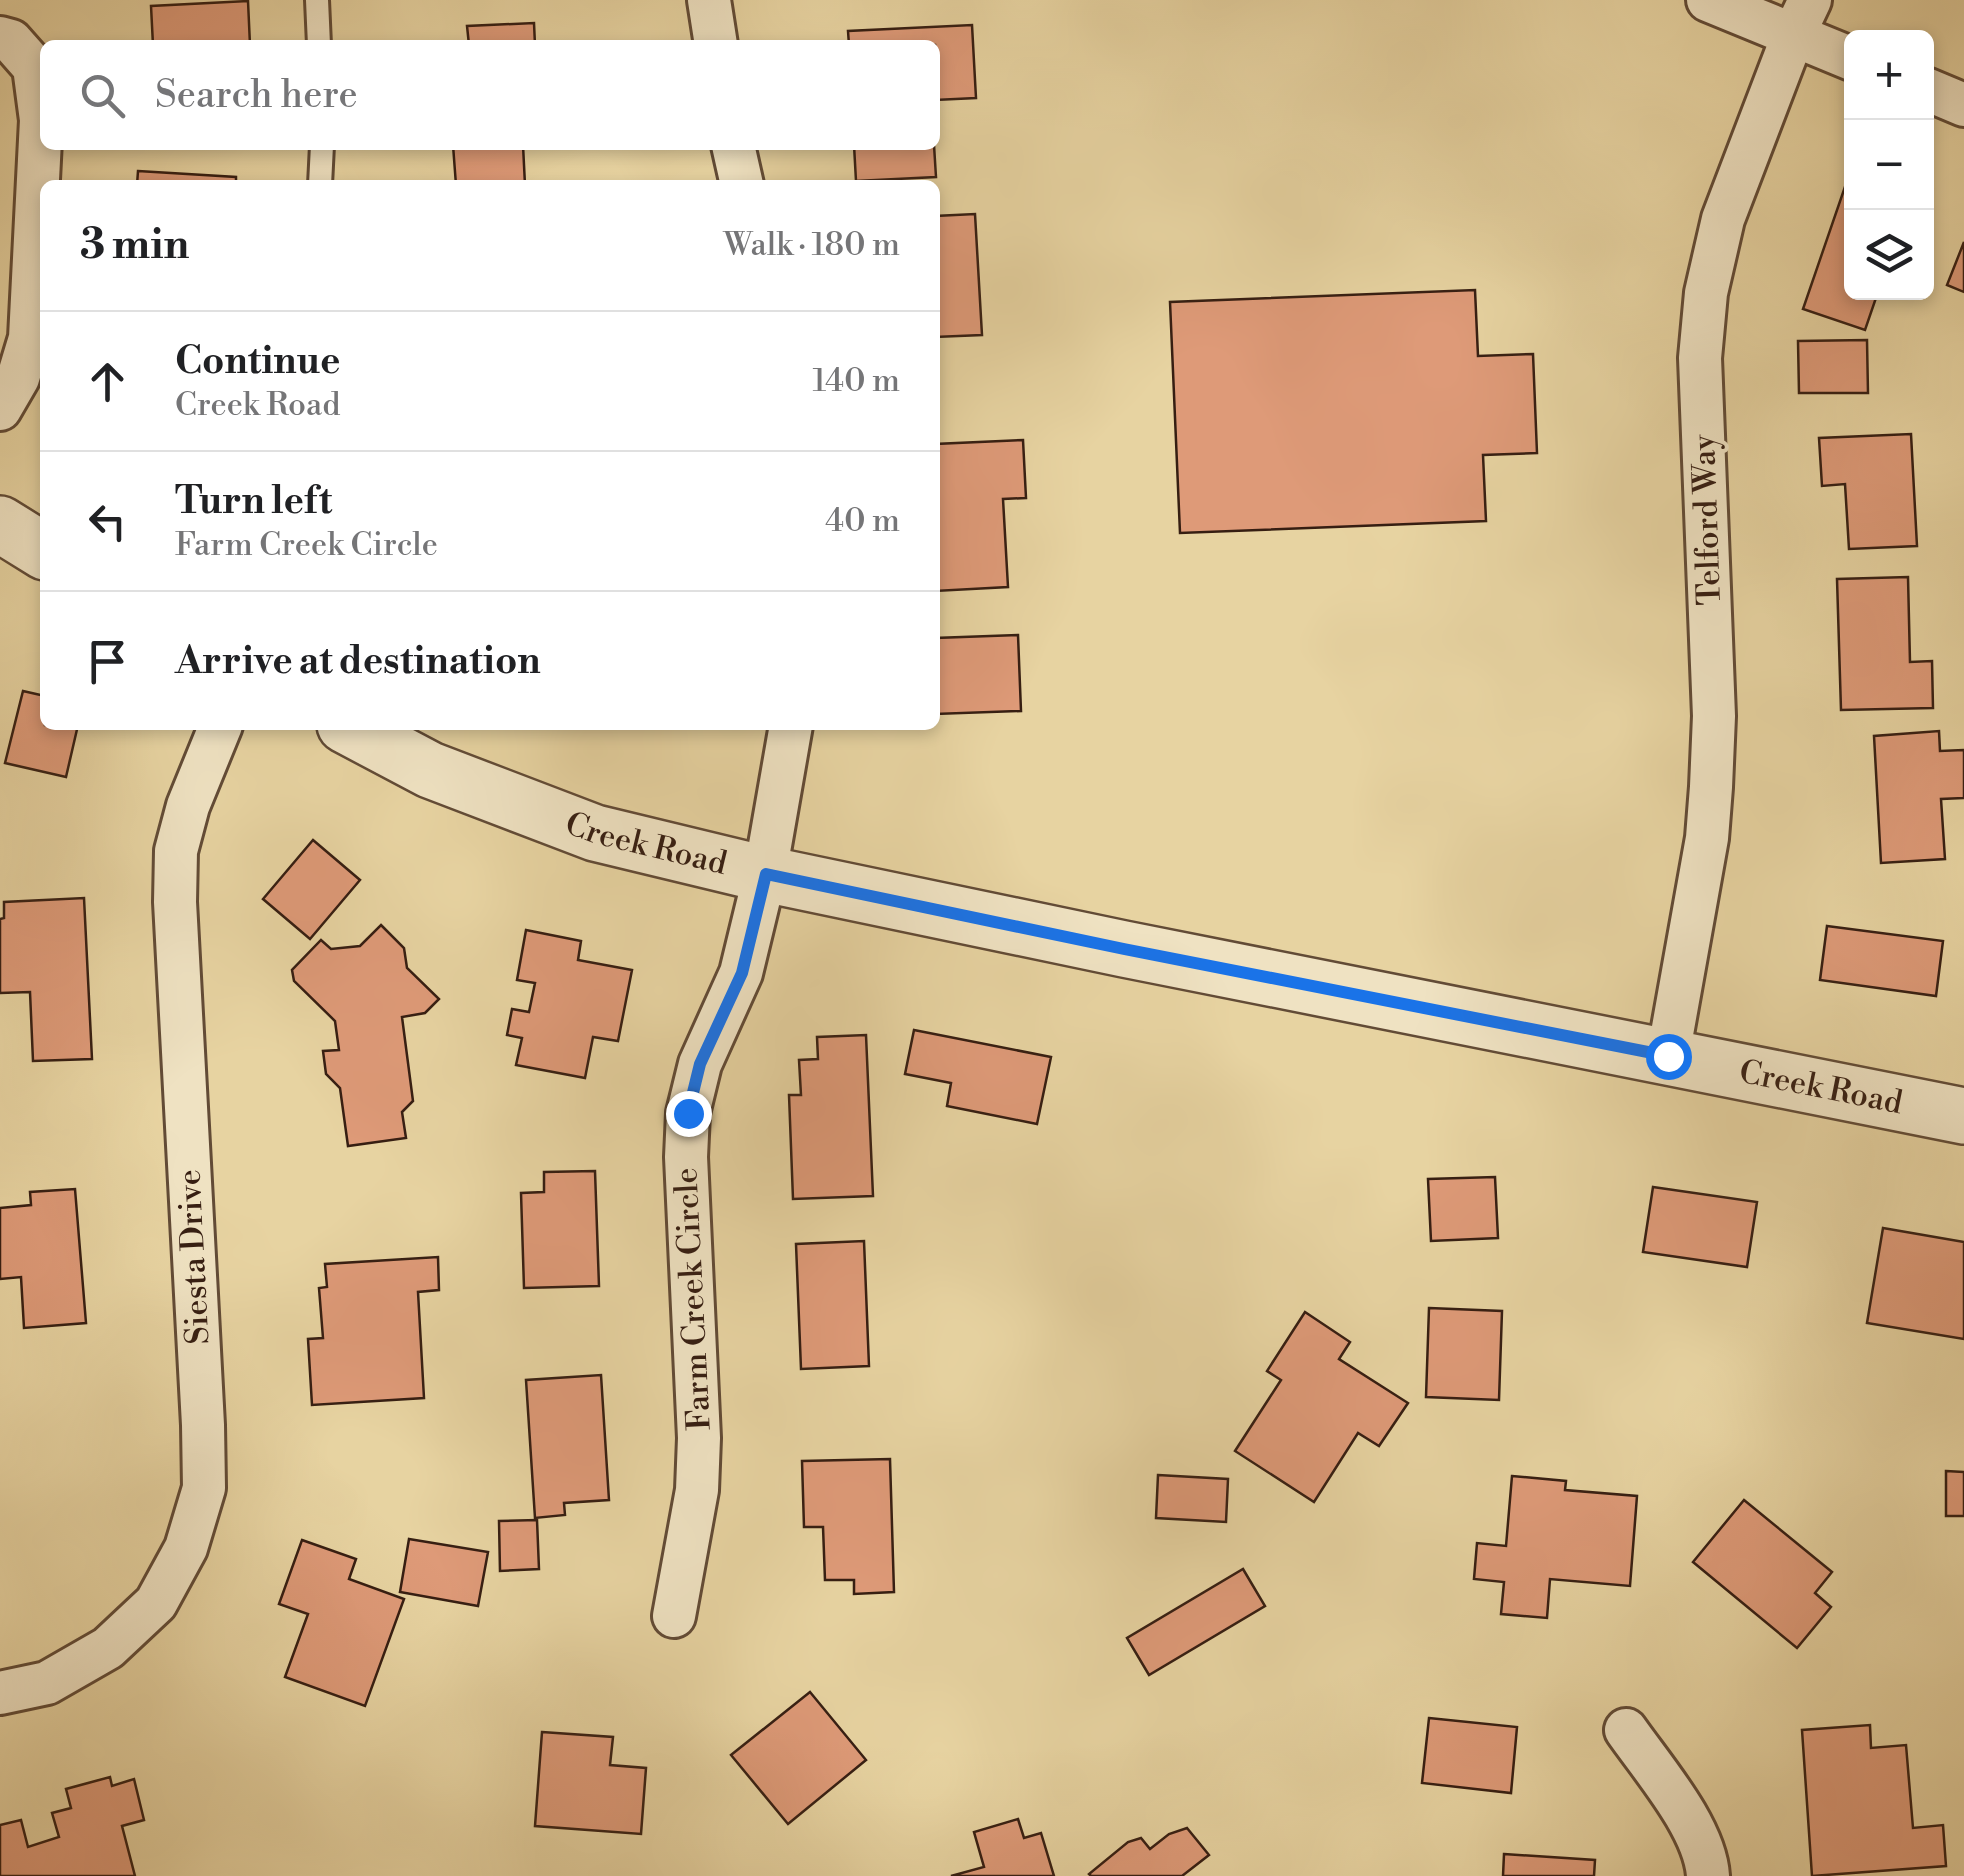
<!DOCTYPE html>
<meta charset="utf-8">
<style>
body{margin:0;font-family:"Libre Bodoni",serif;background:#f2f2f2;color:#202124}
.controls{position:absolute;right:30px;top:30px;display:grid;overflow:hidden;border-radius:15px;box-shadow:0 5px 15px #0003}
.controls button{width:90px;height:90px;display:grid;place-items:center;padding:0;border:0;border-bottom:2px solid #e0e0e0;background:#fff;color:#202124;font:50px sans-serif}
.stop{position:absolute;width:30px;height:30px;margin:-22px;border:8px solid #1a73e8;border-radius:50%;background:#fff}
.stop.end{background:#1a73e8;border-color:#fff;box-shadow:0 2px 10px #0008}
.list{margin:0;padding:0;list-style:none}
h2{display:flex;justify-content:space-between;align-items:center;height:130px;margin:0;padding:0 40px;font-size:42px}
h2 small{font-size:32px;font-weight:400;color:#757577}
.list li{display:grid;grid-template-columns:65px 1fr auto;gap:30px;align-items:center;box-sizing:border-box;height:140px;padding:0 40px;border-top:2px solid #e0e0e0}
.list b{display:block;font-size:38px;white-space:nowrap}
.list p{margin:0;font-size:32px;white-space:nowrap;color:#757577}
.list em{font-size:32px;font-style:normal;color:#757577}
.icon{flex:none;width:55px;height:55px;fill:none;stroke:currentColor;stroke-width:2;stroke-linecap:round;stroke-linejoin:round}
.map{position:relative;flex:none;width:1964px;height:1876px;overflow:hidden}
.search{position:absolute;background:#fff;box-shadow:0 5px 15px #0003;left:40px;top:40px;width:900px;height:110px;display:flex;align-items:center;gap:25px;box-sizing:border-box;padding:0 35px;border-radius:15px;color:#757577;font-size:38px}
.panel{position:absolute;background:#fff;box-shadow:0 5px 15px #0003;left:40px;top:180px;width:900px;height:550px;border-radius:15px}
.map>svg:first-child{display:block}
.building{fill:#de9a78;stroke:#361e12;stroke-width:2.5}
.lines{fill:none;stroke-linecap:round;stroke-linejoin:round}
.service-casing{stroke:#624b36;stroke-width:28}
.minor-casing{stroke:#624b36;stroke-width:48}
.tertiary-casing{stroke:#624b36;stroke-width:60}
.service{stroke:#efe2c2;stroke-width:22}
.minor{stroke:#efe2c2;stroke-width:42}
.tertiary{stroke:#efe2c2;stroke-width:55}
.route{stroke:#1a73e8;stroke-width:12}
.labels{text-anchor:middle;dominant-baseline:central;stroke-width:8;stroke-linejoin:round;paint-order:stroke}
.street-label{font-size:32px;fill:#361e12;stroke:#efe2c2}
</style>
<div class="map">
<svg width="1964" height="1876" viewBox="0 0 1964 1876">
<rect width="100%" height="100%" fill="#e7d3a1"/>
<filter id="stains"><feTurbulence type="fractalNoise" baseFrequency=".002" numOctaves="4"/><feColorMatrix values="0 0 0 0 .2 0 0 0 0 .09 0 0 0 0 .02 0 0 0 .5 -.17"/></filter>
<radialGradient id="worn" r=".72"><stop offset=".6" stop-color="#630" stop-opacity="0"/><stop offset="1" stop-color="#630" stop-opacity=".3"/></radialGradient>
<g class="building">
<path d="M248,1L250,45H153L151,6Z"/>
<path d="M534,23L535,45H469L467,26Z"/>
<path d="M972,25L976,98L935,100V45H849L848,31Z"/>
<path d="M453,145H523L525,185H456Z"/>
<path d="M854,145H934L936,177L856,181Z"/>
<path d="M138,171L236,177V185H137Z"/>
<path d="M1848,178L1852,180V292H1878L1865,330L1803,309Z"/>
<path d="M975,214L982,335L935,337V216Z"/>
<path d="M1964,242V292L1947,285Z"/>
<path d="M1475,290L1478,356L1533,354L1537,453L1483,455L1486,521L1180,533L1170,302Z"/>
<path d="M1867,340L1868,393H1799L1798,341Z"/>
<path d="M1911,434L1917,546L1849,549L1845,484L1822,486L1819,438Z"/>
<path d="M1023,440L1026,498L1003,499L1008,587L935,591V444Z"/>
<path d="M1908,577L1910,662L1932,661L1933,708L1841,710L1837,579Z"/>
<path d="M1018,635L1021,711L935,714V638Z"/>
<path d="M23,691L45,696V725H78L66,777L5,763Z"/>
<path d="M1939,731L1940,751L1964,750V798L1941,799L1945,859L1881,863L1874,736Z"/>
<path d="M313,840L360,880L310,939L263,899Z"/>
<path d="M84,898L92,1059L33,1061L30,992L0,993V919L4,918V902Z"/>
<path d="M381,925L404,948L407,968L439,999L425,1013L402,1017L413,1101L402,1112L406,1138L348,1146L340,1088L326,1074L323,1051L339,1050L335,1021L294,981L292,970L321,940L331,949L360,946Z"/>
<path d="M1827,926L1943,941L1936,996L1820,980Z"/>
<path d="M526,930L581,941L578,960L632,970L618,1041L593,1037L585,1078L516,1065L522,1038L507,1035L512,1009L529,1012L535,983L517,980Z"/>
<path d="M914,1030L1051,1057L1037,1124L947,1106L951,1083L905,1074Z"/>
<path d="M866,1035L873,1196L793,1199L789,1095H801L799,1060L818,1059L817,1037Z"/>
<path d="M595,1171L599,1286L524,1288L521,1193L544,1192V1172Z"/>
<path d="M1495,1177L1498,1238L1431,1241L1428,1179Z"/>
<path d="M1653,1187L1757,1202L1747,1267L1643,1252Z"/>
<path d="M75,1189L86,1323L24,1328L21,1277L0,1279V1208L31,1205L30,1192Z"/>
<path d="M1883,1228L1964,1242V1339L1867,1323Z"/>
<path d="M864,1241L869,1366L801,1369L796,1244Z"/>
<path d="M438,1257L439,1290L418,1292L424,1398L312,1405L308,1339L323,1338L319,1288L327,1287L325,1264Z"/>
<path d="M1429,1308L1502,1311L1499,1400L1426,1397Z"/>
<path d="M1305,1312L1350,1342L1339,1359L1408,1403L1379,1446L1358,1433L1314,1502L1235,1451L1281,1380L1267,1371Z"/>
<path d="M601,1375L609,1500L564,1503L565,1515L535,1518L526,1380Z"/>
<path d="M890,1459L894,1592L854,1594V1580H825L823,1527H804L802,1461Z"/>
<path d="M1946,1471L1964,1472V1516H1946Z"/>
<path d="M1158,1475L1228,1479L1226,1522L1156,1518Z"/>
<path d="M1512,1476L1566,1481L1565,1490L1637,1496L1630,1586L1550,1579L1547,1618L1501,1614L1504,1582L1474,1579L1477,1543L1506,1546Z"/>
<path d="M1744,1500L1832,1572L1815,1593L1831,1607L1797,1648L1693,1562Z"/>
<path d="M537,1520L539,1569L500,1571L499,1521Z"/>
<path d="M409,1539L488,1552L478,1606L400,1592Z"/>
<path d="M302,1540L356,1559L349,1579L404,1599L365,1706L285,1677L308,1614L279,1604Z"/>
<path d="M1243,1569L1265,1606L1149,1675L1127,1638Z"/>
<path d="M810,1692L866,1760L788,1824L731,1755Z"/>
<path d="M1429,1718L1517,1727L1511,1793L1422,1783Z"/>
<path d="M1870,1725L1871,1748L1906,1745L1913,1828L1943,1825L1946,1866L1812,1876L1802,1730Z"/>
<path d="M542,1732L613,1737L610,1765L646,1768L641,1834L535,1826Z"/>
<path d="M110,1777L112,1786L134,1779L144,1820L122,1826L135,1876H0V1825L21,1820L28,1847L59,1837L52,1813L71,1808L66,1789Z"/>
<path d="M1018,1819L1024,1838L1041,1833L1054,1876H951L984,1867L974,1832Z"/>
<path d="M1187,1828L1209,1855L1182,1876H1091L1089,1874L1128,1842L1141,1838L1150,1849L1169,1834Z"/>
<path d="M1504,1854L1595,1860L1594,1876H1503Z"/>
</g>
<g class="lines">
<defs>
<g id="service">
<path d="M317,0L319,45"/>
<path d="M320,185L322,145"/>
</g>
<g id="minor">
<path d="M709,0L716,45"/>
<path d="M1708,0L1852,59"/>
<path d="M0,38L11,41L34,67L41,120L30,338L18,378L0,409"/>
<path d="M1926,89L1964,105"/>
<path d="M733,145L742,185"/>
<path d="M1668,1056L1707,838L1711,787L1714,716L1700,358L1706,293L1723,219L1793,36L1810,0"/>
<path d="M674,1616L697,1490L699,1438L686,1157L688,1113L700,1064L741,973L765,874L791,725"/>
<path d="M0,1693L47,1683L108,1648L156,1603L186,1548L204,1488L203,1425L175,902L176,851L188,806L221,725"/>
<path d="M1626,1730C1654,1770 1705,1828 1708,1876"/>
</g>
<g id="tertiary">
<path d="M0,524L45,552"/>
<path id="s1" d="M345,725L430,770L595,833L765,874L1124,949L1964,1116"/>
</g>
</defs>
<use href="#service" class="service-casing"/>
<use href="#minor" class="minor-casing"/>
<use href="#tertiary" class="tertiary-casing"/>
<use href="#service" class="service"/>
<use href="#minor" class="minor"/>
<use href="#tertiary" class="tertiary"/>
</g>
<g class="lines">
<path class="route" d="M688,1113L700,1064L742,973L766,874L1124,949L1668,1056"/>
</g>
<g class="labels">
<g class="street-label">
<text transform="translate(1707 520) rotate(-92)">Telford Way</text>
<text stroke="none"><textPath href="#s1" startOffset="325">Creek Road</textPath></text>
<text stroke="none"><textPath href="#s1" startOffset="1525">Creek Road</textPath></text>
<text transform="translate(194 1257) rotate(-93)">Siesta Drive</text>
<text transform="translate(693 1299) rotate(-93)">Farm Creek Circle</text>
</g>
</g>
<rect width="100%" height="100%" filter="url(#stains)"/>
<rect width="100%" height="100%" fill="url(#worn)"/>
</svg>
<div class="controls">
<button>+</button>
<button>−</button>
<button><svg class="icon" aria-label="layers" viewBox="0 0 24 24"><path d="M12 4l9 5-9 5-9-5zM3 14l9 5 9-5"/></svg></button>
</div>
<div class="stop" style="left:1668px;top:1056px"></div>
<div class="stop end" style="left:688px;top:1113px"></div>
<div class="search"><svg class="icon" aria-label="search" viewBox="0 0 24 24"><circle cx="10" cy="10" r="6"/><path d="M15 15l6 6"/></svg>Search here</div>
<section class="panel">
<h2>3 min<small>Walk · 180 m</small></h2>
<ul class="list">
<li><svg class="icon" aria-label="ahead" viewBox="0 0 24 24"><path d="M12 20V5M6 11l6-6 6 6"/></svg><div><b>Continue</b><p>Creek Road</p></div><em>140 m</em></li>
<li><svg class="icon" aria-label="left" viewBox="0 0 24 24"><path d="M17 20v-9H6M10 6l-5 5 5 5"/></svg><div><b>Turn left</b><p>Farm Creek Circle</p></div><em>40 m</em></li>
<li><svg class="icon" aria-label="arrive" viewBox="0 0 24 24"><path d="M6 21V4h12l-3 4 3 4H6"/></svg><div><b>Arrive at destination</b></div></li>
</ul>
</section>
</div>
